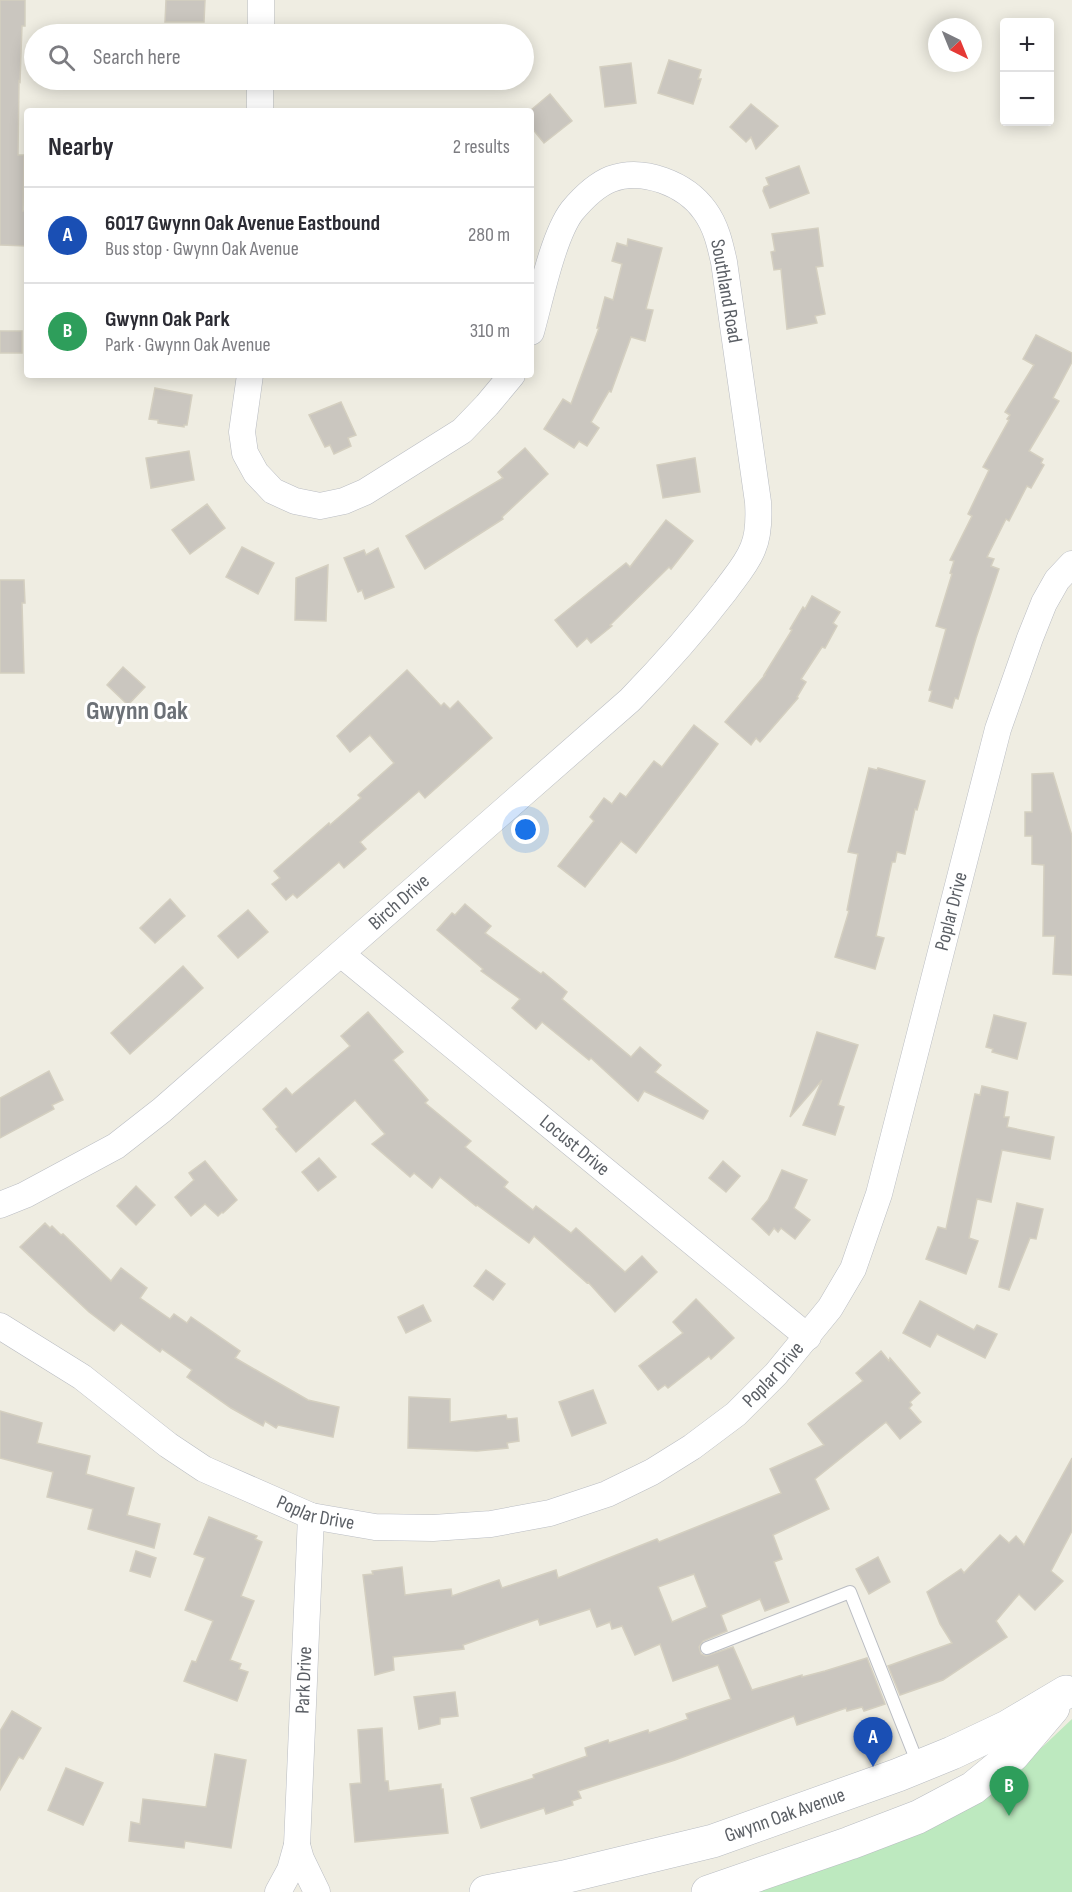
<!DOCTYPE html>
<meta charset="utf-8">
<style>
body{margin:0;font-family:"Sofia Sans Condensed",sans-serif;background:#f2f2f3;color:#2b2b33}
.controls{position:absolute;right:18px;top:18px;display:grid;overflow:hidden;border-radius:6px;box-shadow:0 3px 15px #0003}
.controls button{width:54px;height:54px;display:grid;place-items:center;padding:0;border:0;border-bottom:2px solid #e1e1e2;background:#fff;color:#2b2b33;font:30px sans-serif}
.compass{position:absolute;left:928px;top:18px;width:54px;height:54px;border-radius:50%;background:#fff;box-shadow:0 3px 15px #0003;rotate:137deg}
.you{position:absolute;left:526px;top:830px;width:21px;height:21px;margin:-15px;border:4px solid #fff;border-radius:50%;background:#1a73e8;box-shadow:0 0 0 9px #1a73e833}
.badge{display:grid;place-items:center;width:39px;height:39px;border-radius:50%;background:#d93025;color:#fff;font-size:20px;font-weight:700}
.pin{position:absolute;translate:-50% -50px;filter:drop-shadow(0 2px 3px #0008)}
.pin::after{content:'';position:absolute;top:32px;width:21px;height:18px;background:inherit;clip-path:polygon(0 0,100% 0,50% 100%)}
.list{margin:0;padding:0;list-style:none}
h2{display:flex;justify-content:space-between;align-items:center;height:78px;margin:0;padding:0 24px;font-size:26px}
h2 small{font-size:20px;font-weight:400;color:#7c7c81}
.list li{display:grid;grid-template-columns:39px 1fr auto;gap:18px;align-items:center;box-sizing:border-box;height:96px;padding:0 24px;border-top:2px solid #e1e1e2}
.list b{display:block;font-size:22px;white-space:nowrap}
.list p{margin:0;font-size:20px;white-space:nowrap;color:#7c7c81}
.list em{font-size:20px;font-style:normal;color:#7c7c81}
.icon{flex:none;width:33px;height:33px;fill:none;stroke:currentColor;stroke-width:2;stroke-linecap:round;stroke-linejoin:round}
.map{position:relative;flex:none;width:1072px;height:1892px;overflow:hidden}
.search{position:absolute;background:#fff;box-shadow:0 3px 15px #0003;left:24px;top:24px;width:510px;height:66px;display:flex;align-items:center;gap:15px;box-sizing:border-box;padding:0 21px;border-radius:33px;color:#7c7c81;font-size:22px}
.panel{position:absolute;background:#fff;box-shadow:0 3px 15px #0003;left:24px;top:108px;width:510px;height:270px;border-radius:6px}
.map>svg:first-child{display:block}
.green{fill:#bde9bf}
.building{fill:#cac6bf;stroke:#d4cfc0;stroke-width:1.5;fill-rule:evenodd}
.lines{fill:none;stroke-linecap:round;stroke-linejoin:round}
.lane-casing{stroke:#babdc3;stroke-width:14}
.street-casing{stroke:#babdc3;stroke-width:27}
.secondary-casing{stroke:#b8bcc2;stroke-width:34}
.lane{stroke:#fff;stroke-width:12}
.street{stroke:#fff;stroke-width:26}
.secondary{stroke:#fff;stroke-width:33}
.labels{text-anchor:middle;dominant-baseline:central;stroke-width:6;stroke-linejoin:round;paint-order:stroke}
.street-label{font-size:20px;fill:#5b5f65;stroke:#fff}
.district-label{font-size:26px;font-weight:bold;fill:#6c7177;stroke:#fff}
</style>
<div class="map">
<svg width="1072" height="1892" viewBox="0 0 1072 1892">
<rect width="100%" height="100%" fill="#efede2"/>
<path class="green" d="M1072,1719V1892H754L1014,1774Z"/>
<g class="building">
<path d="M0,0H25V26H22L20,82L19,81L18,155H24L23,211H27V246L0,245Z"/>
<path d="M166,0H205L204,22H165Z"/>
<path d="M669,60L701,70L698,79H701L693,104L658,93Z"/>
<path d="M631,63L636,103L605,107L600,67Z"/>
<path d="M550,94L572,121L544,143L531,127V110Z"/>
<path d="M751,104L778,126L756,149L751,137L746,142L730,127Z"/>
<path d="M799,166L809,193L770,208L763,191L764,187L769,185L766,178Z"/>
<path d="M818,228L823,266L816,267L825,314L815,316L817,323L787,329L781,269L774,270L771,252L775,251L772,234Z"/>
<path d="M628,239L662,248L646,309L653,310L645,341L631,337L611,392L609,391L591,422L599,428L587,446L579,441L574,448L544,429L563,399L571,404L599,328H597L605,297L613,300L622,264L612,261L617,243L627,246Z"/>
<rect x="0" y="331" width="22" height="22"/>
<path d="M1036,335L1072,353V362L1053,398L1059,401L1029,451L1043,459L1041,463L1044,465L1031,488L1027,486L1009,521L1006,519L987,557L994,559L991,566L999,569L976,638L958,699L955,698L952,708L929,701L932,691L929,690L946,629L936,626L952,574L950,573L954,561L950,560L972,516L968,514L989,470L983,467L1009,420L1007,419L1010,415L1005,412L1034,365L1023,359Z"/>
<path d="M155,388L192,395L187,425H184V427L158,423V420L149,419Z"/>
<path d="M341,402L356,435L348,438L351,446L334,454L330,445L325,447L309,415Z"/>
<path d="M525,448L548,474L502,517L503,519L425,569L406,536L503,478L498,472Z"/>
<path d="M189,451L194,480L151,488L146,458Z"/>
<path d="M695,458L700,492L663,498L657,465Z"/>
<path d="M207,504L225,528L190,554L172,530Z"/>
<path d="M666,520L693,541L671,569L669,567L610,625L612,626L591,643L587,638L577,647L555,620L626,563L630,567Z"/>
<path d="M242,547L274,563L258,594L226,577Z"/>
<path d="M378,548L394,587L365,599L362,590L358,592L344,558L364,550L366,555Z"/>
<path d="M328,565L326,621L295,620L296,578Z"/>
<path d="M0,580H24L25,603H22L24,673H0Z"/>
<path d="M812,596L840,612L833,623L837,626L825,648L822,647L801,679L806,682L797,697L798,698L760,742L756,738L751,745L725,722L765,675H764L792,630L790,629L803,607L805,609Z"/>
<path d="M123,667L145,687L128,705L107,685Z"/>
<path d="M407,670L441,706L444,703L450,709L458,701L492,738L425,798L419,791L360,842L366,849L344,868L339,862L297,898L293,894L286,900L272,884L280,878L274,871L329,823L330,825L361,798L358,795L394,763L370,735L350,752L337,736Z"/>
<path d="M694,725L718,744L636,853L621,841L585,887L558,866L594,821L590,817L604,798L612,804L620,793L626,797L654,761L662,767Z"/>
<path d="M869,768L877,770L878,768L925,781L917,810L915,809L905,854L897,852L895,862H892L876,936L884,938L875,969L835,957L849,911L847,910L858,854L848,852Z"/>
<path d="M1053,773L1072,836V975L1053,974L1055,936H1043L1044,865L1032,864V836H1025V812H1032V774Z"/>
<path d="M170,899L185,916L155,943L140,928Z"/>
<path d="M465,904L491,926L485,933L541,974L543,972L567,992L562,999L631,1057L640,1047L661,1065L655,1072L708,1111L703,1119L644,1091L638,1101L591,1058L589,1060L542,1022L536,1029L512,1008L520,999L481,971L483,969L437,930L452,913L455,915Z"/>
<path d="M248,910L268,932L238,958L218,936Z"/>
<path d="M183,966L203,988L130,1054L111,1033Z"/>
<path d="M368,1012L403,1052L393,1060L428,1100L425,1103L471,1141L465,1147L508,1182L504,1187L533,1210L536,1206L571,1233L576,1228L625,1272L642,1256L657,1272L615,1312L588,1282L587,1283L534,1236L529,1243L477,1205L476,1206L440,1177L432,1188L414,1173L410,1177L372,1144L385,1134L355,1100L296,1152L276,1129L278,1127L263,1109L286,1088L292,1095L350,1046L341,1036Z"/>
<path d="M994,1015L1026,1023L1017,1059L992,1052L993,1049L986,1047Z"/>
<path d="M817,1032L858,1045L838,1105L844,1107L835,1135L803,1125L822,1080L790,1117Z"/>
<path d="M49,1071L63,1100L52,1105L54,1109L0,1138V1098Z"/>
<path d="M982,1086L1008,1092L1004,1117H1009L1007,1127L1054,1137L1050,1159L1002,1150L991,1202L977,1199L969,1238L978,1241L966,1274L926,1259L938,1227L946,1229L975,1094L980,1095Z"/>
<path d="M319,1158L336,1177L318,1191L302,1172Z"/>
<path d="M205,1161L237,1200L223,1213L222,1212L218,1216L205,1204L191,1216L175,1197L194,1180L189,1173Z"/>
<path d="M723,1161L740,1176L726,1192L709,1178Z"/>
<path d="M782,1170L807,1180L794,1208L810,1220L795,1239L781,1228L778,1232L774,1228L769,1235L752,1219L768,1200Z"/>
<path d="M136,1186L155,1205L136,1225L117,1206Z"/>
<path d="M1017,1203L1043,1209L1036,1239L1030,1238L1009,1290L999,1287Z"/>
<path d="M45,1223L50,1228L52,1226L61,1235L63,1234L111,1281L121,1268L147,1288L140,1298L170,1319L174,1314L187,1323L191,1317L240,1351L235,1358L308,1400L339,1407L333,1437L278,1425L276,1428L265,1421L263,1426L231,1408L187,1377L192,1370L162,1349L160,1352L121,1323L114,1331L89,1312L20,1247Z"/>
<path d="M486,1270L505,1284L493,1300L474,1286Z"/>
<path d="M696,1299L734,1338L711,1359L709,1356L668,1388L665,1385L658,1390L639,1366L683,1333L673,1322Z"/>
<path d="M920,1301L974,1330L977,1325L997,1334L985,1358L937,1334L930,1347L903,1333Z"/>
<path d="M423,1305L431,1321L406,1333L398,1317Z"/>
<path d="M881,1351L889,1361L890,1358L920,1393L910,1402L912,1405L909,1408L921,1422L900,1439L886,1422L815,1479L829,1509L773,1535L782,1559L774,1562L789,1602L765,1611L760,1599L721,1615L727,1631L703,1641L699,1647L701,1654L706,1656L733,1647L752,1690L802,1675V1677L825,1671L867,1658L885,1704L864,1711L862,1707L847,1711L846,1708L797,1725L794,1716L675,1760L578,1791L581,1798L572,1801L573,1805L546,1814L544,1808L481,1828L471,1798L534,1778L533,1775L587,1756L585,1748L608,1740L609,1743L648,1730L649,1733L688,1719L686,1714L731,1699L718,1665L673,1681L660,1644L635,1655L622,1626L612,1629L610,1622L597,1627L590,1609L540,1625L538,1619L463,1645L464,1649L393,1657L394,1670L375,1675L363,1575L373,1574L372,1571L402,1567L405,1595L451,1589L452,1596L499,1580L502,1588L556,1570L558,1578L657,1539L659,1542L781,1493L770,1469L824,1445L808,1424L863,1381L856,1373ZM694,1574L707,1607L672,1622L658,1587Z"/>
<path d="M593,1390L606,1423L572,1436L559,1402Z"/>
<path d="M409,1397L450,1399V1422L506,1415L507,1419L517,1418L519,1441L507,1443L508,1448L477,1451L408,1448Z"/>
<path d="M0,1411L42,1423L37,1443L90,1456L86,1474L134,1488L127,1515L160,1524L154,1548L88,1529L93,1509L47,1497L53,1472L0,1458Z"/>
<path d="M1072,1458V1531L1051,1571L1063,1581L1035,1610L1019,1594L996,1621L1007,1637L943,1680L900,1695L888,1666L952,1643L940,1624L927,1592L961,1569L964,1573L1000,1535L1009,1543L1016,1536L1024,1545Z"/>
<path d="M209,1517L257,1536L255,1539L262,1542L241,1596L254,1601L230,1660L241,1664L239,1669L248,1672L237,1701L184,1681L192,1661L196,1662L213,1621L185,1610L205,1558L194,1554Z"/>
<path d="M136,1551L156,1558L150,1577L130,1571Z"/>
<path d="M878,1557L890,1582L869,1594L856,1569Z"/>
<path d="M455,1692L458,1716L440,1718V1724L419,1729L414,1697Z"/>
<path d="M12,1711L41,1728L23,1759L19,1757L0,1790V1731Z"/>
<path d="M382,1728L385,1781H388L389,1791L441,1784V1789H443L448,1833L355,1842L350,1784L361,1783L358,1730Z"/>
<path d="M215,1754L246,1760L231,1848L185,1841L184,1848L129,1841L131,1822L140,1824L143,1799L206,1807Z"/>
<path d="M66,1768L103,1783L83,1825L48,1810Z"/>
</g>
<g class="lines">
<defs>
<path id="lane" d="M707,1648L850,1592L918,1764"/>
<g id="street">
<path d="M261,34V0"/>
<path d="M260,111V80"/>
<path d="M250,375L242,432L245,453L256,473L273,491L295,501L320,506L344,501L365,492L462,431L487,405L512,375"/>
<path id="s1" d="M341,954L808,1337"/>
<path id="s2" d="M0,1205L25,1195L116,1146L162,1110L630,700C664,665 695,630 725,591C734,578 747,564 753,548C759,534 759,518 758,502L724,262C720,244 716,226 705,211C686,184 643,167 611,179C596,185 582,199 572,211C553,236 540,300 531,332"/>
<path id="s3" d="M0,1326L82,1377L168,1445L204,1469L311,1516L375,1527L433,1528L491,1524L550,1513L607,1494L652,1472L692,1447L736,1414L776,1374L830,1308L853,1269L879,1194L998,729L1030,638L1044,603L1057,580L1072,564"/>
<path d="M297,1845L301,1859L317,1892"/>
<path id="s4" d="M278,1892L290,1870L297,1845L311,1516"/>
</g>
<g id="secondary">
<path id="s5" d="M486,1892L564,1877L713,1841L898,1775L952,1753L1007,1727L1066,1692"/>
<path d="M708,1892L850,1843L918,1817L973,1788L1013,1755L1053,1708"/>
</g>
</defs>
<use href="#lane" class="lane-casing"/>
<use href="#street" class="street-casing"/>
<use href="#secondary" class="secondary-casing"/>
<use href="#lane" class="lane"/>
<use href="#street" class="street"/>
<use href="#secondary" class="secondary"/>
</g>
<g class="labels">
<g class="street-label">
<text transform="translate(726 291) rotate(80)">Southland Road</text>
<text stroke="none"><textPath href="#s2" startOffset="504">Birch Drive</textPath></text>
<text stroke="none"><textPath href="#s3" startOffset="1378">Poplar Drive</textPath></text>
<text stroke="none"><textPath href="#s1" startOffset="302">Locust Drive</textPath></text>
<text stroke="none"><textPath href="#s3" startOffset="874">Poplar Drive</textPath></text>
<text stroke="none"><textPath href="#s3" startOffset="370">Poplar Drive</textPath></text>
<text stroke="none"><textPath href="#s4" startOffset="216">Park Drive</textPath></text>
<text stroke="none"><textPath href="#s5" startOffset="309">Gwynn Oak Avenue</textPath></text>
</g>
<g class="district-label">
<text x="137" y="711">Gwynn Oak</text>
</g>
</g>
</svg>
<div class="controls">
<button>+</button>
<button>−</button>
</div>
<svg class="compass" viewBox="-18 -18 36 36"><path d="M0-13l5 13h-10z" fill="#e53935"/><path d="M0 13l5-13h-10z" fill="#7c7c81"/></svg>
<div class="you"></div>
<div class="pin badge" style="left:873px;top:1767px;background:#1a4fb4">A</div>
<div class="pin badge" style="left:1009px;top:1816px;background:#2e9e5b">B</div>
<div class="search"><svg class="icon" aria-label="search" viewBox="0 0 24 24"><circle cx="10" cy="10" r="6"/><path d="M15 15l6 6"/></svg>Search here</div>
<section class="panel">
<h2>Nearby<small>2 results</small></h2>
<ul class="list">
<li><span class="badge" style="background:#1a4fb4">A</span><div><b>6017 Gwynn Oak Avenue Eastbound</b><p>Bus stop · Gwynn Oak Avenue</p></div><em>280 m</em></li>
<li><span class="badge" style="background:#2e9e5b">B</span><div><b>Gwynn Oak Park</b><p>Park · Gwynn Oak Avenue</p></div><em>310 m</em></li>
</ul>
</section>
</div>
